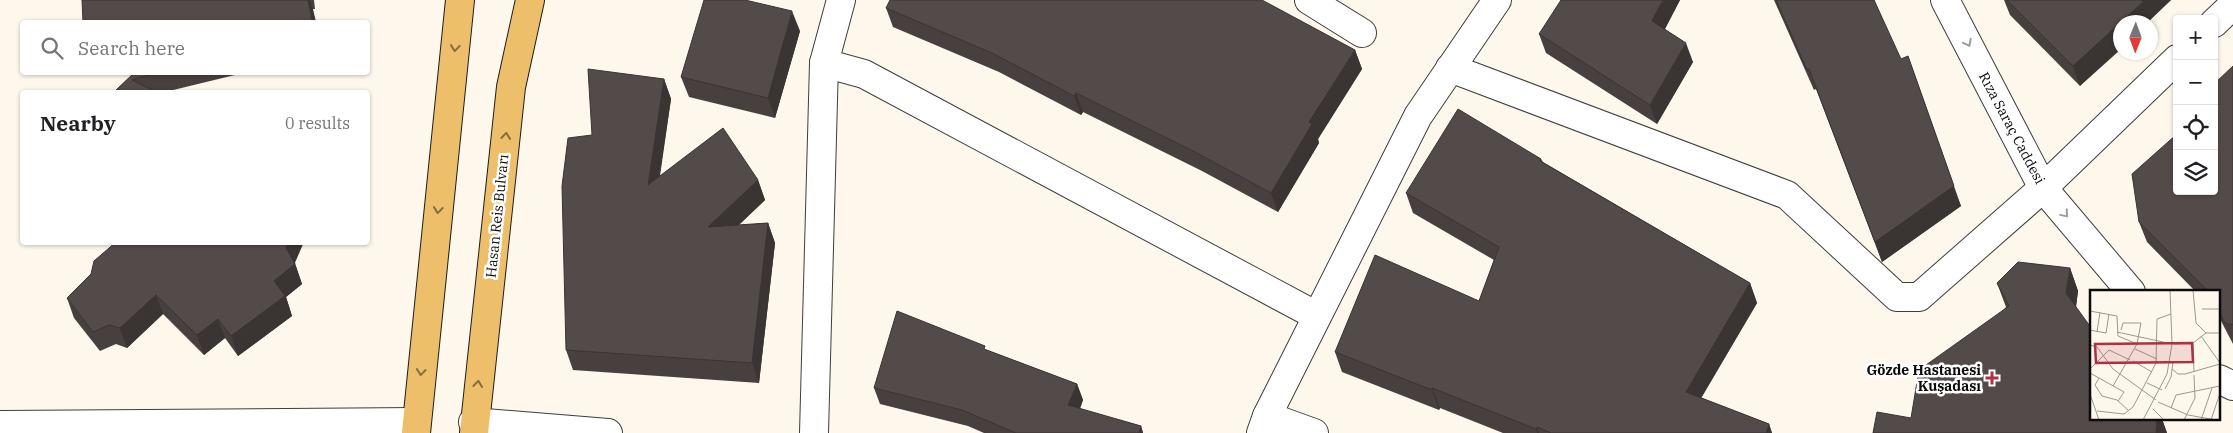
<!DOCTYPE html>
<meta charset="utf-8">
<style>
body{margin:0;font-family:"IBM Plex Serif",serif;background:#f6f6f6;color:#202124}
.controls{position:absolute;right:15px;top:15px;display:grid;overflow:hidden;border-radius:5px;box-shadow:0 1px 4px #0004}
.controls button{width:45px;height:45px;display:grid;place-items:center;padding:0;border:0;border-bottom:1px solid #e0e0e0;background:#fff;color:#202124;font:25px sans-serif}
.compass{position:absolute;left:2113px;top:15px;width:45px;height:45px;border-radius:50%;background:#fff;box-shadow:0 1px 4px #0004;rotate:181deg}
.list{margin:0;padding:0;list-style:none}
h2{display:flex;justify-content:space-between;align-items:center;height:65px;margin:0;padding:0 20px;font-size:21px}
h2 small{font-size:16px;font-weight:400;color:#757577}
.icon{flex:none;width:28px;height:28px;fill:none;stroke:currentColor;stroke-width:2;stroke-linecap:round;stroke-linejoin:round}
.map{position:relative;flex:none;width:2233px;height:433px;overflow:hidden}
.search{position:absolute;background:#fff;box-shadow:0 1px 4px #0004;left:20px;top:20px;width:350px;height:55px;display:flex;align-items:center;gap:12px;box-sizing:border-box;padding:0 18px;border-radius:5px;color:#757577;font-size:19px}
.panel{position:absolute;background:#fff;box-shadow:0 1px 4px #0004;left:20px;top:90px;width:350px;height:155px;border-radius:5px}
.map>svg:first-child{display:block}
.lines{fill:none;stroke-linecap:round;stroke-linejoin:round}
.minor-casing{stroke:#3e3e3e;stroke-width:30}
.major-casing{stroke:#1c1c1c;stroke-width:30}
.minor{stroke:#fff;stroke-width:28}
.major{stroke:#edbf6b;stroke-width:28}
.wall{fill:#47403f}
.shaded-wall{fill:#3a3433}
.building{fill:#534b49;stroke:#3a3433}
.oneway{stroke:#9d9d9d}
.oneway2{stroke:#876e40}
.poi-dot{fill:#af2f43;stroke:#fff;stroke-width:2}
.labels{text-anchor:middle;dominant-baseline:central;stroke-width:5;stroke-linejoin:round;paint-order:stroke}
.street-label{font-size:14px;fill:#0b0b0b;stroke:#fff}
.poi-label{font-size:14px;font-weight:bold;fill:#0b0b0b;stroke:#fff;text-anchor:end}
.inset-road{fill:none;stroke:#9c9991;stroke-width:1}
.view{fill:#af2f43;fill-opacity:0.15;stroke:#af2f43;stroke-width:2.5}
.inset-edge{fill:none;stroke:#0b0b0b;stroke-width:2.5}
</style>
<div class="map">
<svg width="2233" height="433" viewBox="0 0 2233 433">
<rect width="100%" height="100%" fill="#fdf8eb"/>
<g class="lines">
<defs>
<g id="minor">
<path d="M1309,0L1362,33"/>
<path d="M1945,0L2043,188L2131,292"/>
<path d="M2214,23L2233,5"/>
<path d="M824,63L864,74L1317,316"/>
<path d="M1450,68L1787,195L1897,297H1919L2043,188L2177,59"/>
<path d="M2219,379L2233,386"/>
<path d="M1267,416L1314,433"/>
<path d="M473,422L608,433"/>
<path d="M0,425L416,422"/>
<path d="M814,433L824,63L841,0"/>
<path d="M1261,433L1267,416L1418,116L1497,0"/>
</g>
<g id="major">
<path d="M416,433L460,0"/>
<path d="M474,433L511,87L530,0"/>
</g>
</defs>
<use href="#minor" class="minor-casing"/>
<use href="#major" class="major-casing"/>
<use href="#minor" class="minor"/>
<use href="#major" class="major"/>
</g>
<g class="wall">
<path d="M82,0H314L315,9H313Z"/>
<path d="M1680,0L1665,29L1693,62L1657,124L1546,53L1539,34Z"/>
<path d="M1774,0H1874L1961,206L1882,262L1816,89L1814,90Z"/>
<path d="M2004,0H2171L2150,20V22H2120L2080,86L2010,15Z"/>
<path d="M886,8L1355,50L1362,69L1318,139L1319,143L1278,212L1202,171L1083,112L1081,115L999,72L893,27Z"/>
<path d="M800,31L775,118L689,97L681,77Z"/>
<path d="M2233,66V344L2219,317V292H2196L2147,242L2139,222L2177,191Z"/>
<path d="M135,72H274L239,74L165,92H114Z"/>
<path d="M664,79L671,99L660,176L758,180L765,200L739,225L768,223L775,243L759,383L573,370L566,350Z"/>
<path d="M1541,159L1543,162L1750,283L1757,303L1701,398L1769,424L1772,433H1503L1440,408L1439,410L1342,372L1335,352L1479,301L1494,260L1413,213L1406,193Z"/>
<path d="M295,263L302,284L286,297L292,316L238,356L225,338L204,355L163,314L127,348L116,344L100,351L74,318L67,298L91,274Z"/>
<path d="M2070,268L2078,291L2076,306L2092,419H2162L2167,433H1873L1911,418L2006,307L1997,283Z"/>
<path d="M986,350L1077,384L1083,400L1080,409L1141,426L1143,433H984L968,426L880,404L874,388Z"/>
</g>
<g class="shaded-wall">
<path d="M308,0H310L313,9L316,22H312Z"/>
<path d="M1663,0H1680L1659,40L1652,21Z"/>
<path d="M2142,0H2171L2150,20V22H2121Z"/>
<path d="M792,11L800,31L775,118L768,98Z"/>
<path d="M2120,23V50L2080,86L2073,66Z"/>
<path d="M1686,43L1693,62L1657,124L1650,105Z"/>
<path d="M1355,50L1362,69L1318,139L1319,143L1278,212L1271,193L1309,122Z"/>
<path d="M1908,56L1961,206L1882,262L1875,242Z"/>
<path d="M664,79L671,99L655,205L648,185Z"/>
<path d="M1076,93L1083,112L1081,115L1074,96Z"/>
<path d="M758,180L765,200L715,247L708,227Z"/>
<path d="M768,223L775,243L759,383L752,363Z"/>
<path d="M288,242H304L294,265L295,264L302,284L286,297L292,316L238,356L231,336L274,281Z"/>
<path d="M2070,268L2078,291L2075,315L2066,293Z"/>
<path d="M1750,283L1757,303L1693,412L1686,392Z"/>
<path d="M156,295L163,314L127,348L120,328Z"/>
<path d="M218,319L225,338L204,355L197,335Z"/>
<path d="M1077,384L1083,400L1074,422L1068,405Z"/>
<path d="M1432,388L1440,408L1439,410L1432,390Z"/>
<path d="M2157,419H2162L2167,433H2156Z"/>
<path d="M1769,424L1772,433H1766Z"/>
<path d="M1141,426L1143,433H1139Z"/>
<path d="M1537,427L1539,433H1537L1536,429Z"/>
</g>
<g class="building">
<path d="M82,0H308L312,22H83Z"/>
<path d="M704,0H745L792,11L768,98L681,77Z"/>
<path d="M890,0H1262L1355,50L1309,122L1312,124L1271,193L1195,152L1076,93L1074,96L992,53L886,8Z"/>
<path d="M1561,0H1663L1652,21L1686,43L1650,105L1539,34Z"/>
<path d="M1776,0H1874L1901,59L1908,56L1954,186L1875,242L1809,69L1807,70Z"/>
<path d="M2007,0H2142V1L2143,2L2073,66Z"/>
<path d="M2233,66V325L2225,323L2219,312V292H2209L2139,222L2132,174L2177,134V191H2214V84Z"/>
<path d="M588,69L664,79L648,185L723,128L758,180L708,227L768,223L752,363L566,350L562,186L568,138L592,135Z"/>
<path d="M135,72H160L132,80L156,92H114Z"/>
<path d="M1458,109L1541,159L1540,161L1750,283L1686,392L1769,424L1766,433H1551L1537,427L1536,429L1432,388V390L1335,352L1375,255L1479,301L1499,247L1406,193Z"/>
<path d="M116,242H288L286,248L295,264L274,281L285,296L231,336L218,319L197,335L156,295L120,328L109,325L93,332L67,298L91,274L94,261Z"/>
<path d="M2018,262L2070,268L2066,293L2092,329V419H2157L2156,433H1873L1877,412L1911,418L1919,370L2009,306L1997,283Z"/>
<path d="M897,311L985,346L984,349L1077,384L1068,405L1141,426L1139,433H1016L962,410L874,388Z"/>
</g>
<defs><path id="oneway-chevron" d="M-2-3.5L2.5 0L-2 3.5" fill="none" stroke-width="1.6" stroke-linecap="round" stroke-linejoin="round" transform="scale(1.25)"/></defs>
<g class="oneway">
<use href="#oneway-chevron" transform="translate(1968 43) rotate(62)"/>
<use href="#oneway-chevron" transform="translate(2065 214) rotate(50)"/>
</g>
<g class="oneway2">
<use href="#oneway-chevron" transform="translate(455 48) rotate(96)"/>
<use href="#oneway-chevron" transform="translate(506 136) rotate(-84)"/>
<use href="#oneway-chevron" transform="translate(438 210) rotate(96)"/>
<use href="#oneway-chevron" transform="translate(421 372) rotate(96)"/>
<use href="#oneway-chevron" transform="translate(478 384) rotate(-84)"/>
</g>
<path class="poi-dot" d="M1989.5 370.5h5v5h5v5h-5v5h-5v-5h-5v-5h5z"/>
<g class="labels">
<g class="street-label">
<text transform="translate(2012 128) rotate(62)">Rıza Saraç Caddesi</text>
<text transform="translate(497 216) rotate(-84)">Hasan Reis Bulvarı</text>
</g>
<g class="poi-label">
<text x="1981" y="370">Gözde Hastanesi<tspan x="1981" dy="16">Kuşadası</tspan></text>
</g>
</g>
<g transform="translate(2090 290)">
<rect width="130" height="130" fill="#fdf8eb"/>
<path class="inset-road" d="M103,0L106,33L116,43M112,19H130M0,21L27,26L28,46L47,54M0,40L16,43L19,24M7,42L10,22M27,42L82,54M111,46L130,73M103,53L104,82M84,54L103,53L116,43H130M0,55L7,57L23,79L66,110M45,59L67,69M43,71L62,82M0,79L19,60L40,70M82,79L88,84H95L130,74M0,83L34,102L28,111M9,88L5,95L12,106L27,110L39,121M57,93L72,100M23,96L47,54L51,33H33L31,40M75,99L81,87L83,72M0,104L9,130M68,112L98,125L126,130M81,118L86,105L130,96M63,119L74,130M7,121L34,124L43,117L66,73L67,29L81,24M53,130L77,84L82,54L80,0M94,130L105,108L104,85M111,130L122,98M121,130L130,103"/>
<path class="view" d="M102,53L103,72L6,73L5,54Z"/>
<rect width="130" height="130" class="inset-edge"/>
</g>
</svg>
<div class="controls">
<button>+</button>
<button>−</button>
<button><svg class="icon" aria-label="locate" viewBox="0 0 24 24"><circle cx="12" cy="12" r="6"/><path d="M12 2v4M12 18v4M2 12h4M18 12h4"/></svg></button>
<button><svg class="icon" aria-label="layers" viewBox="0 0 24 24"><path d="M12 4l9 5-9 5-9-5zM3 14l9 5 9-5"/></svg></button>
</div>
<svg class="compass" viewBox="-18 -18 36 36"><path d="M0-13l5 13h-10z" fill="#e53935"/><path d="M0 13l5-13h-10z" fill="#757577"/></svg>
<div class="search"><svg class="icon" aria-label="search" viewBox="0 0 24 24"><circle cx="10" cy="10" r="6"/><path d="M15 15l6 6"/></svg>Search here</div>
<section class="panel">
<h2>Nearby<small>0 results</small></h2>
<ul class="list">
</ul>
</section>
</div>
